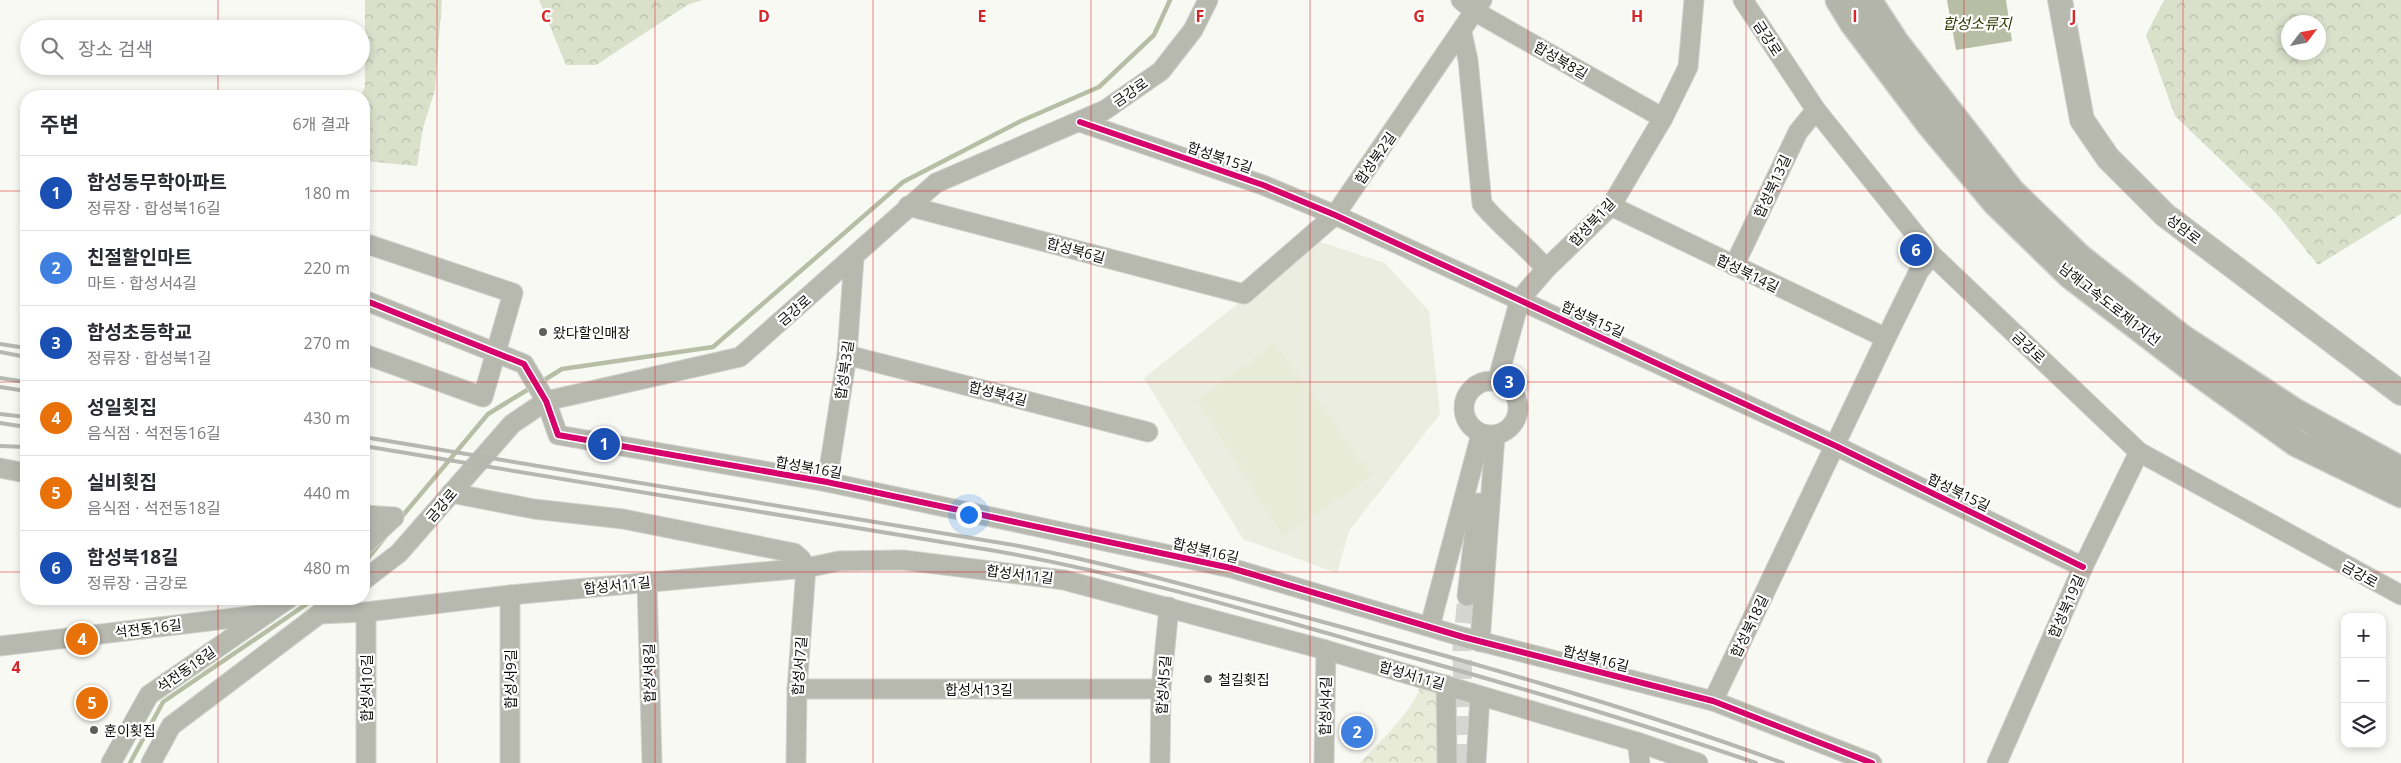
<!DOCTYPE html>
<html lang="ko">
<meta charset="utf-8">
<style>
body{margin:0;font-family:"Open Sans","Noto Sans KR",sans-serif;background:#f2f2f3;color:#2b2b33}
.controls{position:absolute;right:15px;bottom:15px;display:grid;overflow:hidden;border-radius:10px;box-shadow:0 2px 8px #0003}
.controls button{width:45px;height:45px;display:grid;place-items:center;padding:0;border:0;border-bottom:1px solid #e1e1e2;background:#fff;color:#2b2b33;font:25px sans-serif}
.compass{position:absolute;left:2281px;top:15px;width:45px;height:45px;border-radius:50%;background:#fff;box-shadow:0 2px 8px #0003;rotate:58deg}
.you{position:absolute;left:968px;top:514px;width:18px;height:18px;margin:-12px;border:4px solid #fff;border-radius:50%;background:#1a73e8;box-shadow:0 0 0 8px #1a73e833}
.badge{display:grid;place-items:center;width:32px;height:32px;border-radius:50%;background:#ea580c;color:#fff;font-size:16px;font-weight:700}
.pin{position:absolute;translate:-50% -50%;border:2px solid #fff;box-shadow:0 1px 5px #0006}
.list{margin:0;padding:0;list-style:none}
h2{display:flex;justify-content:space-between;align-items:center;height:65px;margin:0;padding:0 20px;font-size:21px}
h2 small{font-size:16px;font-weight:400;color:#7c7c81}
.list li{display:grid;grid-template-columns:32px 1fr auto;gap:15px;align-items:center;box-sizing:border-box;height:75px;padding:0 20px;border-top:1px solid #e1e1e2}
.list b{display:block;font-size:19px;white-space:nowrap}
.list p{margin:0;font-size:16px;white-space:nowrap;color:#7c7c81}
.list em{font-size:16px;font-style:normal;color:#7c7c81}
.icon{flex:none;width:28px;height:28px;fill:none;stroke:currentColor;stroke-width:2;stroke-linecap:round;stroke-linejoin:round}
.map{position:relative;flex:none;width:2401px;height:763px;overflow:hidden}
.search{position:absolute;background:#fff;box-shadow:0 2px 8px #0003;left:20px;top:20px;width:350px;height:55px;display:flex;align-items:center;gap:12px;box-sizing:border-box;padding:0 18px;border-radius:28px;color:#7c7c81;font-size:19px}
.panel{position:absolute;background:#fff;box-shadow:0 2px 8px #0003;left:20px;top:90px;width:350px;height:515px;border-radius:20px}
.map>svg:first-child{display:block}
.built{fill:#eaede0}
.forest{fill:url(#forest-crowns);fill-rule:evenodd}
.park{fill:url(#park-crowns)}
.garden{fill:#e7ebd8}
.water{fill:#b8bea5}
.lines{fill:none;stroke-linecap:round;stroke-linejoin:round}
.stream{stroke:#b8bea5;stroke-width:4.5}
.minor-tunnel{stroke:#d4d5d0;stroke-width:19;stroke-dasharray:19 9;stroke-linecap:butt}
.minor-casing{stroke:#d1d2ce;stroke-width:21}
.major-casing{stroke:#d1d2ce;stroke-width:26}
.highway-casing{stroke:#d1d2ce;stroke-width:29}
.minor{stroke:#b7b8ae;stroke-width:19}
.major{stroke:#b8baaf;stroke-width:24}
.highway{stroke:#b3b5aa;stroke-width:26}
.rail{stroke:#b5b7b0;stroke-width:4}
.cycleway-casing{stroke:#fff;stroke-width:9}
.cycleway{stroke:#d6006c;stroke-width:6}
.grid{fill:none;stroke:#d62828;stroke-width:1;stroke-opacity:0.55}
.poi-dot{fill:#5e5f5b;stroke:#fff;stroke-width:2}
.labels{text-anchor:middle;dominant-baseline:central;stroke-width:4.5;stroke-linejoin:round;paint-order:stroke}
.street-label{font-size:14px;fill:#0b0c09;stroke:#fff}
.poi-label{font-size:14px;fill:#0b0c09;stroke:#fff;text-anchor:start}
.water-label{font-size:15px;font-style:italic;fill:#303800;stroke:#fff}
.grid-label{font-size:16px;text-anchor:middle;font-weight:bold;fill:#d62828;stroke:#fff;stroke-width:4.5;stroke-linejoin:round;paint-order:stroke}
</style>
<div class="map">
<svg width="2401" height="763" viewBox="0 0 2401 763">
<defs>
<pattern id="forest-crowns" width="20" height="18" patternUnits="userSpaceOnUse" patternTransform="scale(1.25)"><rect width="20" height="18" fill="#dbe0cb"/><path d="M2 6a3 3 0 1 1 6 0M12 15a3 3 0 1 1 6 0" fill="none" stroke="#bbbfad"/></pattern>
<pattern id="park-crowns" width="20" height="18" patternUnits="userSpaceOnUse" patternTransform="scale(1.25)"><rect width="20" height="18" fill="#e7ebd8"/><path d="M2 6a3 3 0 1 1 6 0M12 15a3 3 0 1 1 6 0" fill="none" stroke="#c5c8b8"/></pattern>
</defs>
<rect width="100%" height="100%" fill="#f8f9f3"/>
<path class="built" d="M1317,241L1385,263L1429,311L1440,414L1349,531L1337,573L1243,539L1144,378Z"/>
<g class="forest">
<path d="M365,0H442L435,90L423,128L417,166L364,161V96H361L365,86Z"/>
<path d="M539,0H703L689,4L596,65H566Z"/>
<path d="M2164,0H2401V214L2318,265L2276,213L2175,116L2146,35ZM2318,22V52H2288V22Z"/>
</g>
<path class="park" d="M1421,682L1446,685L1447,763H1360C1377,743 1418,708 1421,682Z"/>
<path class="garden" d="M1275,343L1372,476L1283,536L1197,401Z"/>
<path class="water" d="M1947,0H2006L2012,41L1956,50Z"/>
<g class="lines">
<g class="stream">
<path d="M541,382L562,369L713,347L903,182L1021,121L1099,87L1154,35L1170,0"/>
<path d="M399,520L488,414L532,387"/>
<path d="M364,563L385,537"/>
<path d="M130,763L163,702L314,599"/>
</g>
<path class="minor-tunnel" d="M1464,763L1462,648L1467,596"/>
<defs>
<g id="minor">
<path d="M1461,0L1476,12L1663,118"/>
<path d="M1743,0L1816,110L1932,255L2139,452L2401,595"/>
<path d="M1462,33L1468,60L1482,204C1502,228 1526,245 1546,269"/>
<path d="M1080,122L1263,185L1335,215L1836,446L2083,567"/>
<path d="M908,206L1244,294L1335,215L1482,0"/>
<path d="M1611,206L1886,338"/>
<path d="M364,243L513,293L483,397L364,354"/>
<path d="M1734,266L1798,132L1816,110"/>
<path d="M364,300L524,364L546,401L558,435L827,482L1231,568L1463,637L1713,701L1872,763"/>
<path d="M847,355L1148,432"/>
<circle cx="1491" cy="408" r="27"/>
<path d="M1497,382L1520,299L1546,269L1611,206L1663,118L1688,67L1694,0"/>
<path d="M0,468L26,473"/>
<path d="M827,482L847,355L854,258"/>
<path d="M451,493L534,509L623,519L794,553L801,559L806,568L797,689L796,763"/>
<path d="M364,515L394,517"/>
<path d="M364,545L394,517"/>
<path d="M364,580L399,553L512,424L546,401L740,357L936,183L1105,110L1161,71L1193,30L1208,0"/>
<path d="M647,582L652,763"/>
<path d="M1467,596L1478,503"/>
<path d="M319,614L366,612L510,595L806,568L839,561L903,560L1064,580L1326,650L1637,742L1698,763"/>
<path d="M1430,626L1481,434"/>
<path d="M1480,642L1495,436"/>
<path d="M0,646L267,614"/>
<path d="M1446,685L1447,763"/>
<path d="M797,689H1161"/>
<path d="M1713,701L1886,338L1919,271L1932,255"/>
<path d="M1637,742L1640,763"/>
<path d="M111,763L149,695L288,599"/>
<path d="M151,763L171,726L339,599"/>
<path d="M366,763V612"/>
<path d="M510,763V595"/>
<path d="M1160,763L1161,689L1169,607"/>
<path d="M1324,763L1326,650"/>
<path d="M1476,763L1480,696"/>
<path d="M1997,763L2083,567L2139,452"/>
</g>
<path id="major" d="M2060,0L2082,120L2108,158L2165,215L2401,393"/>
<g id="highway">
<path d="M1839,0L1853,23L1931,126L1995,202L2071,276L2186,364L2296,443L2401,494"/>
<path d="M1868,0L1896,43L2011,191L2079,257L2182,338L2295,412L2401,470"/>
</g>
</defs>
<use href="#minor" class="minor-casing"/>
<use href="#major" class="major-casing"/>
<use href="#highway" class="highway-casing"/>
<use href="#minor" class="minor"/>
<use href="#major" class="major"/>
<use href="#highway" class="highway"/>
<g class="rail">
<path d="M0,344L26,348"/>
<path d="M0,352L26,357"/>
<path d="M0,378L26,382"/>
<path d="M0,387L26,391"/>
<path d="M0,414L26,417"/>
<path d="M0,423L26,427"/>
<path d="M364,437L1019,546C1111,564 1200,589 1290,613C1456,658 1622,704 1783,763"/>
<path d="M0,446L26,447"/>
<path d="M364,446L996,551C1120,573 1240,608 1361,643C1494,680 1626,718 1756,763"/>
</g>
<defs>
<g id="cycleway">
<path d="M1080,122L1263,185L1335,215L1836,446L2083,567"/>
<path d="M364,300L524,364L546,401L558,435L827,482L1231,568L1463,637L1713,701L1872,763"/>
</g>
</defs>
<use href="#cycleway" class="cycleway-casing"/>
<use href="#cycleway" class="cycleway"/>
</g>
<path class="grid" d="M218,0V29M437,0V763M655,0V763M873,0V763M1091,0V763M1310,0V763M1528,0V763M1746,0V763M1964,0V763M2183,0V763M218,66V96M0,191H26M364,191H2401M0,382H26M364,382H2401M0,572H26M364,572H2401M218,599V763"/>
<g class="poi-dot">
<circle cx="543" cy="332" r="5"/>
<circle cx="1208" cy="679" r="5"/>
<circle cx="94" cy="730" r="5"/>
</g>
<g class="labels">
<g class="street-label">
<text transform="translate(1768 38) rotate(57)">금강로</text>
<text transform="translate(1561 60) rotate(30)">합성북8길</text>
<text transform="translate(1130 92) rotate(-35)">금강로</text>
<text transform="translate(1220 157) rotate(19)">합성북15길</text>
<text transform="translate(1375 158) rotate(-55)">합성북2길</text>
<text transform="translate(1772 186) rotate(-65)">합성북13길</text>
<text transform="translate(1592 222) rotate(-47)">합성북1길</text>
<text transform="translate(2184 229) rotate(37)">성암로</text>
<text transform="translate(1076 250) rotate(15)">합성북6길</text>
<text transform="translate(1748 273) rotate(26)">합성북14길</text>
<text transform="translate(2110 304) rotate(38)">남해고속도로제1지선</text>
<text transform="translate(794 310) rotate(-41)">금강로</text>
<text transform="translate(1593 319) rotate(25)">합성북15길</text>
<text transform="translate(2029 347) rotate(43)">금강로</text>
<text transform="translate(844 370) rotate(-82)">합성북3길</text>
<text transform="translate(998 393) rotate(14)">합성북4길</text>
<text transform="translate(809 467) rotate(10)">합성북16길</text>
<text transform="translate(1959 492) rotate(26)">합성북15길</text>
<text transform="translate(441 505) rotate(-49)">금강로</text>
<text transform="translate(1206 550) rotate(13)">합성북16길</text>
<text transform="translate(1020 574) rotate(7)">합성서11길</text>
<text transform="translate(2360 574) rotate(29)">금강로</text>
<text transform="translate(617 585) rotate(-6)">합성서11길</text>
<text transform="translate(2066 606) rotate(-66)">합성북19길</text>
<text transform="translate(1749 626) rotate(-64)">합성북18길</text>
<text transform="translate(148 628) rotate(-7)">석전동16길</text>
<text transform="translate(1596 658) rotate(14)">합성북16길</text>
<text transform="translate(799 666) rotate(-86)">합성서7길</text>
<text transform="translate(186 669) rotate(-35)">석전동18길</text>
<text transform="translate(649 673) rotate(-91)">합성서8길</text>
<text transform="translate(1412 675) rotate(16)">합성서11길</text>
<text transform="translate(510 679) rotate(-90)">합성서9길</text>
<text transform="translate(1163 685) rotate(-86)">합성서5길</text>
<text transform="translate(366 688) rotate(-90)">합성서10길</text>
<text x="979" y="689">합성서13길</text>
<text transform="translate(1325 706) rotate(-89)">합성서4길</text>
</g>
<g class="poi-label">
<text x="553" y="332">왔다할인매장</text>
<text x="1218" y="679">철길횟집</text>
<text x="104" y="730">훈이횟집</text>
</g>
<g class="water-label">
<text x="1977" y="23">합성소류지</text>
</g>
</g>
<g class="grid-label">
<text x="546" y="22">C</text>
<text x="764" y="22">D</text>
<text x="982" y="22">E</text>
<text x="1200" y="22">F</text>
<text x="1419" y="22">G</text>
<text x="1637" y="22">H</text>
<text x="1855" y="22">I</text>
<text x="2074" y="22">J</text>
<text x="16" y="673">4</text>
</g>
</svg>
<div class="controls">
<button>+</button>
<button>−</button>
<button><svg class="icon" aria-label="layers" viewBox="0 0 24 24"><path d="M12 4l9 5-9 5-9-5zM3 14l9 5 9-5"/></svg></button>
</div>
<svg class="compass" viewBox="-18 -18 36 36"><path d="M0-13l5 13h-10z" fill="#e53935"/><path d="M0 13l5-13h-10z" fill="#7c7c81"/></svg>
<div class="you"></div>
<div class="pin badge" style="left:604px;top:444px;background:#1a4fb4">1</div>
<div class="pin badge" style="left:1357px;top:732px;background:#3f7fe0">2</div>
<div class="pin badge" style="left:1509px;top:382px;background:#1a4fb4">3</div>
<div class="pin badge" style="left:82px;top:639px;background:#e8710a">4</div>
<div class="pin badge" style="left:92px;top:703px;background:#e8710a">5</div>
<div class="pin badge" style="left:1916px;top:250px;background:#1a4fb4">6</div>
<div class="search"><svg class="icon" aria-label="search" viewBox="0 0 24 24"><circle cx="10" cy="10" r="6"/><path d="M15 15l6 6"/></svg>장소 검색</div>
<section class="panel">
<h2>주변<small>6개 결과</small></h2>
<ul class="list">
<li><span class="badge" style="background:#1a4fb4">1</span><div><b>합성동무학아파트</b><p>정류장 · 합성북16길</p></div><em>180 m</em></li>
<li><span class="badge" style="background:#3f7fe0">2</span><div><b>친절할인마트</b><p>마트 · 합성서4길</p></div><em>220 m</em></li>
<li><span class="badge" style="background:#1a4fb4">3</span><div><b>합성초등학교</b><p>정류장 · 합성북1길</p></div><em>270 m</em></li>
<li><span class="badge" style="background:#e8710a">4</span><div><b>성일횟집</b><p>음식점 · 석전동16길</p></div><em>430 m</em></li>
<li><span class="badge" style="background:#e8710a">5</span><div><b>실비횟집</b><p>음식점 · 석전동18길</p></div><em>440 m</em></li>
<li><span class="badge" style="background:#1a4fb4">6</span><div><b>합성북18길</b><p>정류장 · 금강로</p></div><em>480 m</em></li>
</ul>
</section>
</div>
